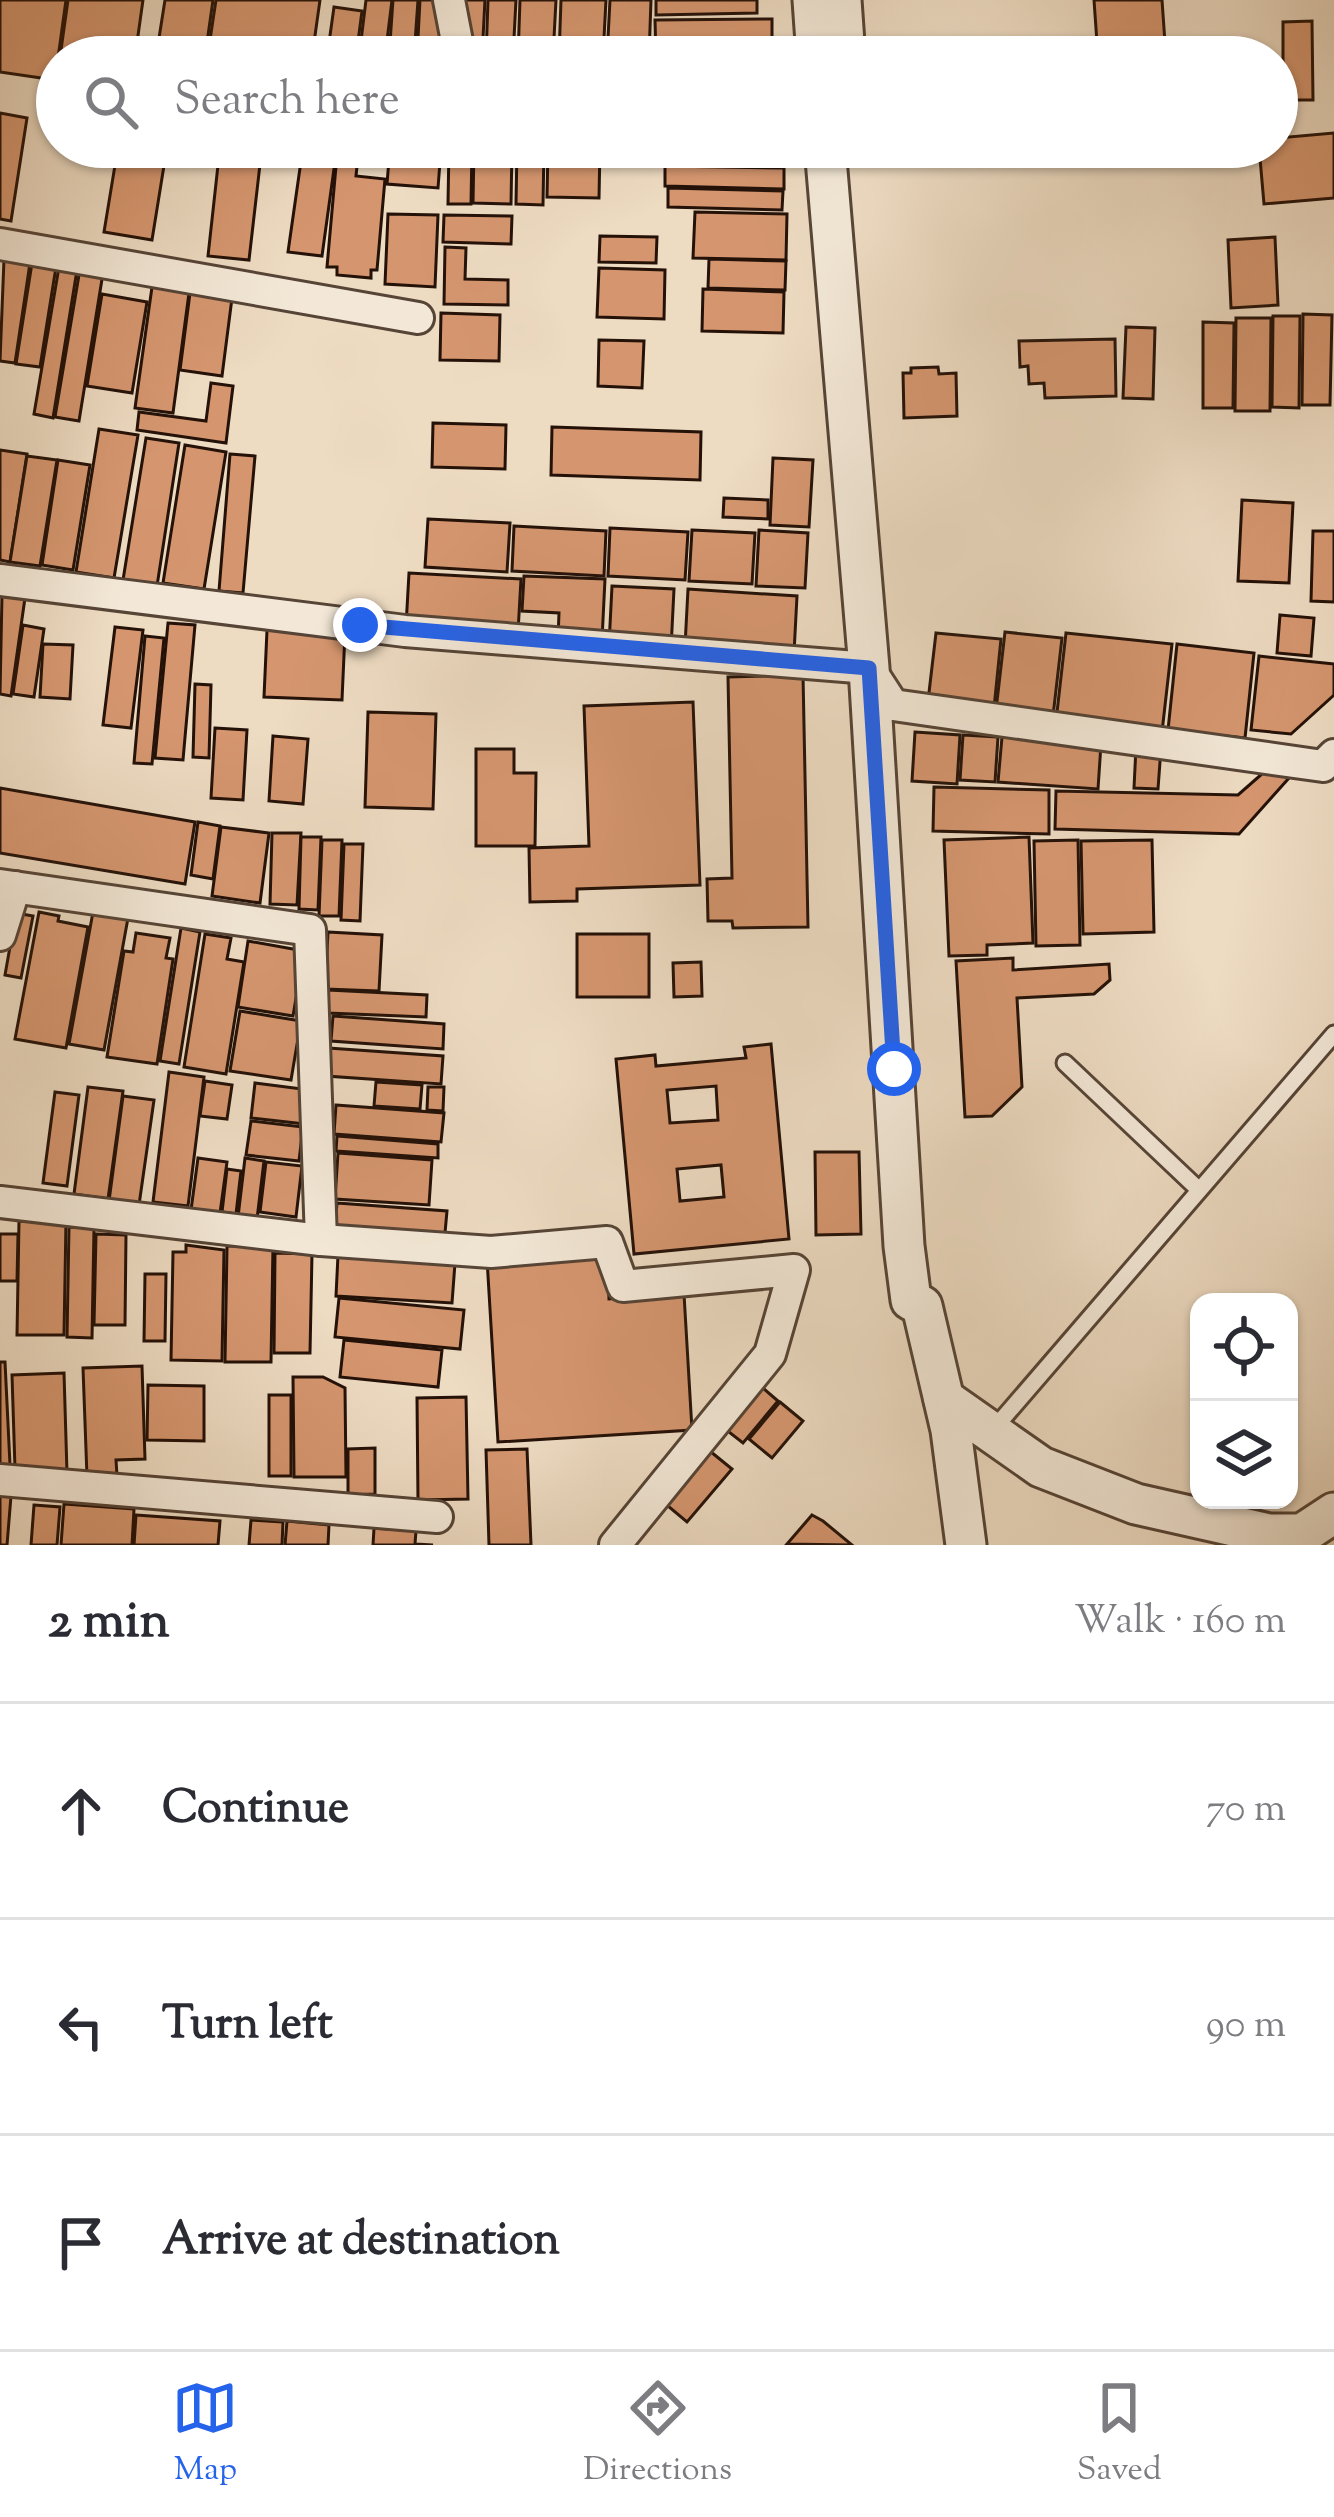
<!DOCTYPE html>
<meta charset="utf-8">
<style>
body{margin:0;font-family:"Sorts Mill Goudy",serif;background:#f2f2f3;color:#2b2b33}
.controls{position:absolute;right:36px;bottom:36px;display:grid;overflow:hidden;border-radius:24px;box-shadow:0 3px 9px #0004}
.controls button{width:108px;height:108px;display:grid;place-items:center;padding:0;border:0;border-bottom:3px solid #e1e1e2;background:#fff;color:#2b2b33;font:60px sans-serif}
.stop{position:absolute;width:36px;height:36px;margin:-27px;border:9px solid #2563eb;border-radius:50%;background:#fff}
.stop.end{background:#2563eb;border-color:#fff;box-shadow:0 3px 12px #0008}
.list{margin:0;padding:0;list-style:none}
h2{display:flex;justify-content:space-between;align-items:center;height:156px;margin:0;padding:0 48px;font-size:51px}
h2 small{font-size:39px;font-weight:400;color:#7c7c81}
.list li{display:grid;grid-template-columns:78px 1fr auto;gap:36px;align-items:center;box-sizing:border-box;height:216px;padding:0 48px;border-top:3px solid #e1e1e2}
.list b{display:block;font-size:45px;white-space:nowrap}
.list em{font-size:39px;font-style:normal;color:#7c7c81}
.icon{flex:none;width:66px;height:66px;fill:none;stroke:currentColor;stroke-width:2;stroke-linecap:round;stroke-linejoin:round}
.map{position:relative;flex:none;width:1334px;height:1545px;overflow:hidden}
.search{position:absolute;background:#fff;box-shadow:0 3px 9px #0004;left:36px;right:36px;top:36px;height:132px;display:flex;align-items:center;gap:30px;box-sizing:border-box;padding:0 42px;border-radius:66px;color:#7c7c81;font-size:45px}
.sheet{height:804px;background:#fff}
nav{display:flex;justify-content:space-around;align-items:center;box-sizing:border-box;height:168px;border-top:3px solid #e1e1e2;background:#fff;font-size:33px;color:#7c7c81}
nav a{display:grid;justify-items:center;gap:6px}
nav .on{color:#2563eb}
.map>svg:first-child{display:block}
.building{fill:#d5966f;stroke:#241108;stroke-width:3;fill-rule:evenodd}
.lines{fill:none;stroke-linecap:round;stroke-linejoin:round}
.service-casing{stroke:#564436;stroke-width:21}
.minor-casing{stroke:#564436;stroke-width:36}
.tertiary-casing{stroke:#564436;stroke-width:45}
.service{stroke:#f3e8d7;stroke-width:15}
.minor{stroke:#f3e8d7;stroke-width:30}
.tertiary{stroke:#f3e8d7;stroke-width:39}
.route{stroke:#2563eb;stroke-width:15}
</style>
<div class="map">
<svg width="1334" height="1545" viewBox="0 0 1334 1545">
<rect width="100%" height="100%" fill="#eddbc2"/>
<filter id="stains"><feTurbulence type="fractalNoise" baseFrequency=".00167" numOctaves="4"/><feColorMatrix values="0 0 0 0 .2 0 0 0 0 .09 0 0 0 0 .02 0 0 0 .5 -.17"/></filter>
<radialGradient id="worn" r=".72"><stop offset=".6" stop-color="#630" stop-opacity="0"/><stop offset="1" stop-color="#630" stop-opacity=".3"/></radialGradient>
<g class="building">
<path d="M0,0H66L55,80L0,72Z"/>
<path d="M68,0H143L135,57H60Z"/>
<path d="M165,0H213L205,57H156Z"/>
<path d="M216,0H320L312,57L208,53Z"/>
<path d="M366,0H392L385,57H359Z"/>
<path d="M393,0H418L414,57H389Z"/>
<path d="M420,0H452L449,57H417Z"/>
<path d="M454,0H485L482,57H452Z"/>
<path d="M488,0H516L513,57H486Z"/>
<path d="M520,0H556L553,57H518Z"/>
<path d="M561,0H606L603,57H559Z"/>
<path d="M610,0H651L649,57H607Z"/>
<path d="M656,0H757V13L656,15Z"/>
<path d="M1094,0H1162L1166,57H1098Z"/>
<path d="M334,7L362,11L356,57H327Z"/>
<path d="M772,19V57H656L655,20Z"/>
<path d="M1312,21L1313,100H1283V22Z"/>
<path d="M0,113L27,118L11,221L0,219Z"/>
<path d="M1334,133V198L1264,204L1259,147H1277V138Z"/>
<path d="M118,147H167L152,240L104,232Z"/>
<path d="M220,147H262L249,260L208,256Z"/>
<path d="M303,147H337L322,256L288,252Z"/>
<path d="M390,147L441,149L438,188L387,184Z"/>
<path d="M449,147H472L471,204H448Z"/>
<path d="M474,147H512L511,204L473,203Z"/>
<path d="M517,147H544L543,205L516,204Z"/>
<path d="M548,147H600L599,198L547,197Z"/>
<path d="M665,147H787L786,164L665,161Z"/>
<path d="M337,155L358,157L356,176L385,179L377,270H371V278L337,275V267H327Z"/>
<path d="M665,166L784,168V189L665,186Z"/>
<path d="M668,188L783,191L782,210L668,207Z"/>
<path d="M695,212L787,214L786,260L693,258Z"/>
<path d="M388,214L438,215L435,287L385,284Z"/>
<path d="M444,215L512,216L511,244L443,242Z"/>
<path d="M600,236L657,237L656,263L599,262Z"/>
<path d="M1275,237L1278,305L1231,308L1228,240Z"/>
<path d="M445,247L466,248L465,279L508,280V305L444,304Z"/>
<path d="M4,259L30,263L15,363L0,361Z"/>
<path d="M709,259L786,261L785,290L708,288Z"/>
<path d="M32,263L56,267L40,367L16,364Z"/>
<path d="M59,267L77,270L53,418L34,414Z"/>
<path d="M599,268L665,270L664,319L597,317Z"/>
<path d="M80,269L103,273L79,421L55,417Z"/>
<path d="M152,287L189,293L173,413L135,408Z"/>
<path d="M703,289L784,292L783,333L702,331Z"/>
<path d="M190,293L232,298L222,376L180,370Z"/>
<path d="M102,294L147,302L132,393L87,386Z"/>
<path d="M441,313L500,315L499,361L440,360Z"/>
<path d="M1303,314L1332,315L1330,405H1302Z"/>
<path d="M1273,316H1300L1299,408L1272,407Z"/>
<path d="M1236,318H1271L1270,411H1235Z"/>
<path d="M1203,322L1234,323L1233,408H1203Z"/>
<path d="M1126,327L1155,328L1153,399L1123,398Z"/>
<path d="M1115,339L1116,396L1045,398L1044,383L1029,384L1028,366L1020,367L1019,341Z"/>
<path d="M599,340L644,341L642,388L598,386Z"/>
<path d="M938,367L939,374L956,373L957,416L904,418L903,373H911V368Z"/>
<path d="M211,383L233,386L226,443L137,430L139,412L206,421Z"/>
<path d="M433,423L506,425L505,469L432,467Z"/>
<path d="M552,427L701,432L700,480L551,475Z"/>
<path d="M99,429L138,435L114,578L76,572Z"/>
<path d="M146,438L179,443L157,586L123,580Z"/>
<path d="M185,445L226,452L204,589L163,583Z"/>
<path d="M0,450L27,454L10,562L0,560Z"/>
<path d="M230,454L255,456L243,593L219,591Z"/>
<path d="M27,456L57,460L40,566L10,562Z"/>
<path d="M773,458L813,460L809,527L770,525Z"/>
<path d="M58,460L90,465L73,570L42,565Z"/>
<path d="M724,498L768,500V519L723,517Z"/>
<path d="M1242,500L1293,503L1289,583L1238,581Z"/>
<path d="M428,519L510,523L507,572L425,567Z"/>
<path d="M514,526L606,531L604,576L512,571Z"/>
<path d="M610,528L688,532L685,580L608,576Z"/>
<path d="M692,530L755,533L752,584L689,581Z"/>
<path d="M759,530L808,533L805,588L756,586Z"/>
<path d="M1313,531H1334V602L1311,601Z"/>
<path d="M409,573L521,579L518,632L406,626Z"/>
<path d="M524,576L605,579L602,640L558,638L559,613L522,611Z"/>
<path d="M612,586L674,589L671,649L609,645Z"/>
<path d="M688,589L797,596L794,653L685,646Z"/>
<path d="M2,594L25,598L11,696L0,694Z"/>
<path d="M1280,615L1314,618L1311,656L1277,653Z"/>
<path d="M168,623L195,625L183,760L155,758Z"/>
<path d="M23,625L44,629L34,697L13,694Z"/>
<path d="M115,627L143,630L131,728L103,725Z"/>
<path d="M267,630L345,633L342,700L264,697Z"/>
<path d="M1005,632L1062,638L1053,716L996,710Z"/>
<path d="M936,633L1001,639L994,708L928,701Z"/>
<path d="M1066,633L1172,644L1162,732L1056,721Z"/>
<path d="M145,636L164,638L152,764L134,763Z"/>
<path d="M43,644L73,645L70,699L40,697Z"/>
<path d="M1177,644L1254,653L1245,738L1168,730Z"/>
<path d="M1259,656L1334,664V695L1291,734L1251,730Z"/>
<path d="M803,675L808,927L733,928L732,921H708L707,879L732,878L728,677Z"/>
<path d="M195,684L211,685L209,758L193,757Z"/>
<path d="M693,702L700,885L577,889V901L530,902L529,848L589,846L584,706Z"/>
<path d="M368,712L436,714L433,809L365,807Z"/>
<path d="M215,728L247,730L243,800L211,798Z"/>
<path d="M915,732L960,735L957,784L912,781Z"/>
<path d="M963,735L998,737L995,782L960,780Z"/>
<path d="M273,736L308,739L303,804L269,801Z"/>
<path d="M1002,737L1101,744L1098,789L998,782Z"/>
<path d="M1136,747L1161,748L1158,789L1134,788Z"/>
<path d="M476,749H514V773H536L535,846H476Z"/>
<path d="M1271,766L1289,778L1239,834L1055,829L1056,791L1238,795Z"/>
<path d="M934,787L1049,790V834L933,831Z"/>
<path d="M0,788L195,822L185,884L0,853Z"/>
<path d="M198,822L220,826L213,879L191,875Z"/>
<path d="M221,827L269,833L260,903L212,896Z"/>
<path d="M272,833H301L297,905L270,904Z"/>
<path d="M301,837H321L318,910L299,909Z"/>
<path d="M1029,837L1033,943L987,945V955L949,956L944,840Z"/>
<path d="M322,840H342L339,916H319Z"/>
<path d="M1078,840L1080,945L1036,946L1034,841Z"/>
<path d="M1152,840L1154,932L1083,934L1081,841Z"/>
<path d="M344,844H363L360,921L341,920Z"/>
<path d="M39,912L59,916L58,921L88,927L66,1048L15,1039Z"/>
<path d="M93,912L128,918L104,1050L69,1044Z"/>
<path d="M16,913L33,916L21,978L5,975Z"/>
<path d="M181,928L200,932L179,1064L160,1061Z"/>
<path d="M328,932L382,935L379,991L325,989Z"/>
<path d="M136,933L170,938L166,958L173,959L157,1064L107,1057L124,951L133,952Z"/>
<path d="M205,934L231,938L227,959L244,962L226,1074L184,1067Z"/>
<rect x="577" y="934" width="72" height="63"/>
<path d="M248,941L304,951L293,1016L238,1007Z"/>
<path d="M1013,958V970L1109,964L1110,980L1094,994L1017,998L1022,1087L992,1116L965,1117L956,961Z"/>
<path d="M701,962L702,996L674,997L673,963Z"/>
<path d="M328,990L427,995L426,1017L328,1013Z"/>
<path d="M240,1011L301,1021L291,1080L230,1071Z"/>
<path d="M333,1016L444,1024L443,1049L331,1041Z"/>
<path d="M771,1044L789,1239L634,1254L616,1059L655,1055L656,1066L746,1058L744,1047ZM716,1086L718,1120L670,1123L667,1090ZM721,1165L724,1197L680,1201L677,1169Z"/>
<path d="M328,1048L443,1056L441,1084L326,1076Z"/>
<path d="M169,1072L204,1077L188,1206L153,1202Z"/>
<path d="M205,1081L232,1085L227,1119L200,1116Z"/>
<path d="M376,1082L422,1085L420,1109L374,1106Z"/>
<path d="M255,1083L310,1090L305,1124L251,1118Z"/>
<path d="M88,1087L123,1091L108,1199L74,1194Z"/>
<path d="M428,1087H444L443,1111L427,1110Z"/>
<path d="M55,1092L79,1095L67,1186L43,1183Z"/>
<path d="M123,1096L154,1100L139,1205L109,1201Z"/>
<path d="M336,1105L444,1113L441,1142L334,1134Z"/>
<path d="M251,1121L303,1127L299,1161L246,1155Z"/>
<path d="M337,1136L438,1144V1158L336,1151Z"/>
<path d="M815,1152H859L861,1234L816,1235Z"/>
<path d="M338,1153L432,1160L429,1205L335,1199Z"/>
<path d="M198,1158L227,1162L220,1213L191,1210Z"/>
<path d="M245,1158L264,1161L257,1219L238,1217Z"/>
<path d="M266,1162L302,1166L296,1217L260,1212Z"/>
<path d="M227,1169L241,1171L236,1214L222,1212Z"/>
<path d="M337,1203L447,1211L444,1244L334,1236Z"/>
<path d="M19,1221L66,1222L64,1335H17Z"/>
<path d="M69,1227L94,1228L92,1338L67,1337Z"/>
<path d="M0,1234H18L17,1281H0Z"/>
<path d="M96,1234L126,1235L125,1325H94Z"/>
<path d="M186,1245L224,1250L222,1361L171,1360L173,1252H186Z"/>
<path d="M227,1246H273L271,1362H225Z"/>
<path d="M607,1251L609,1299L684,1294L692,1430L498,1442L487,1259Z"/>
<path d="M275,1253L312,1254L310,1353H274Z"/>
<path d="M338,1255L455,1263L452,1303L336,1296Z"/>
<path d="M145,1274H166L165,1341H144Z"/>
<path d="M339,1298L464,1310L460,1349L335,1337Z"/>
<path d="M344,1340L442,1350L438,1387L340,1377Z"/>
<path d="M0,1362H5L10,1465H0Z"/>
<path d="M142,1366L145,1459L116,1460L117,1476L87,1477L83,1368Z"/>
<path d="M64,1373L67,1473L42,1474V1468L15,1469L12,1375Z"/>
<path d="M293,1377H323L345,1388L346,1477H294Z"/>
<path d="M756,1382L778,1401L743,1443L720,1425Z"/>
<path d="M148,1385L204,1386V1441L147,1440Z"/>
<rect x="269" y="1395" width="22" height="81"/>
<path d="M466,1397L468,1499L418,1500L417,1398Z"/>
<path d="M780,1402L803,1421L772,1458L749,1439Z"/>
<path d="M700,1443L732,1469L687,1522L656,1496Z"/>
<path d="M375,1448V1494L348,1495V1449Z"/>
<path d="M527,1449L531,1545H489L486,1450Z"/>
<path d="M0,1496H11L7,1545H0Z"/>
<path d="M64,1504L134,1509L132,1545H61Z"/>
<path d="M34,1505L60,1507L57,1545H31Z"/>
<path d="M136,1515L220,1521L218,1545H134Z"/>
<path d="M812,1515L823,1521L852,1545L787,1544Z"/>
<path d="M251,1520L283,1522L282,1545H249Z"/>
<path d="M287,1521L329,1525L328,1545H285Z"/>
<path d="M374,1528L416,1531L415,1544L433,1545H373Z"/>
</g>
<g class="lines">
<defs>
<g id="service">
<path d="M1065,1063L1198,1189"/>
<path d="M992,1431L1334,1034"/>
</g>
<g id="minor">
<path d="M449,0L460,57"/>
<path d="M0,244L418,318"/>
<path d="M0,580L405,631L869,668L893,705L1323,766L1334,755"/>
<path d="M0,885L310,930L321,1240"/>
<path d="M0,935L15,887"/>
<path d="M0,1202L321,1240L491,1252L607,1242L623,1286L794,1270L770,1354L615,1545"/>
<path d="M0,1480L437,1517"/>
</g>
<g id="tertiary">
<path d="M813,0L817,57"/>
<path d="M841,0L845,57"/>
<path d="M825,147L869,668L904,1246L911,1300L922,1306L951,1430L966,1545"/>
<path d="M944,1399L1041,1467L1136,1504L1269,1534H1302L1334,1513"/>
</g>
</defs>
<use href="#service" class="service-casing"/>
<use href="#minor" class="minor-casing"/>
<use href="#tertiary" class="tertiary-casing"/>
<use href="#service" class="service"/>
<use href="#minor" class="minor"/>
<use href="#tertiary" class="tertiary"/>
</g>
<g class="lines">
<path class="route" d="M360,625L869,668L894,1069"/>
</g>
<rect width="100%" height="100%" filter="url(#stains)"/>
<rect width="100%" height="100%" fill="url(#worn)"/>
</svg>
<div class="controls">
<button><svg class="icon" aria-label="locate" viewBox="0 0 24 24"><circle cx="12" cy="12" r="6"/><path d="M12 2v4M12 18v4M2 12h4M18 12h4"/></svg></button>
<button><svg class="icon" aria-label="layers" viewBox="0 0 24 24"><path d="M12 4l9 5-9 5-9-5zM3 14l9 5 9-5"/></svg></button>
</div>
<div class="stop" style="left:894px;top:1069px"></div>
<div class="stop end" style="left:360px;top:625px"></div>
<div class="search"><svg class="icon" aria-label="search" viewBox="0 0 24 24"><circle cx="10" cy="10" r="6"/><path d="M15 15l6 6"/></svg>Search here</div>
</div>
<section class="sheet">
<h2>2 min<small>Walk · 160 m</small></h2>
<ul class="list">
<li><svg class="icon" aria-label="ahead" viewBox="0 0 24 24"><path d="M12 20V5M6 11l6-6 6 6"/></svg><div><b>Continue</b></div><em>70 m</em></li>
<li><svg class="icon" aria-label="left" viewBox="0 0 24 24"><path d="M17 20v-9H6M10 6l-5 5 5 5"/></svg><div><b>Turn left</b></div><em>90 m</em></li>
<li><svg class="icon" aria-label="arrive" viewBox="0 0 24 24"><path d="M6 21V4h12l-3 4 3 4H6"/></svg><div><b>Arrive at destination</b></div></li>
</ul>
</section>
<nav>
<a class="on"><svg class="icon" aria-label="map" viewBox="0 0 24 24"><path d="M3 6l6-2 6 2 6-2v14l-6 2-6-2-6 2zM9 4v14M15 6v14"/></svg>Map</a>
<a><svg class="icon" aria-label="directions" viewBox="0 0 24 24"><path d="M12 3l9 9-9 9-9-9zM9 14v-3h6M13 9l2 2-2 2"/></svg>Directions</a>
<a><svg class="icon" aria-label="saved" viewBox="0 0 24 24"><path d="M7 4h10v16l-5-4-5 4z"/></svg>Saved</a>
</nav>
